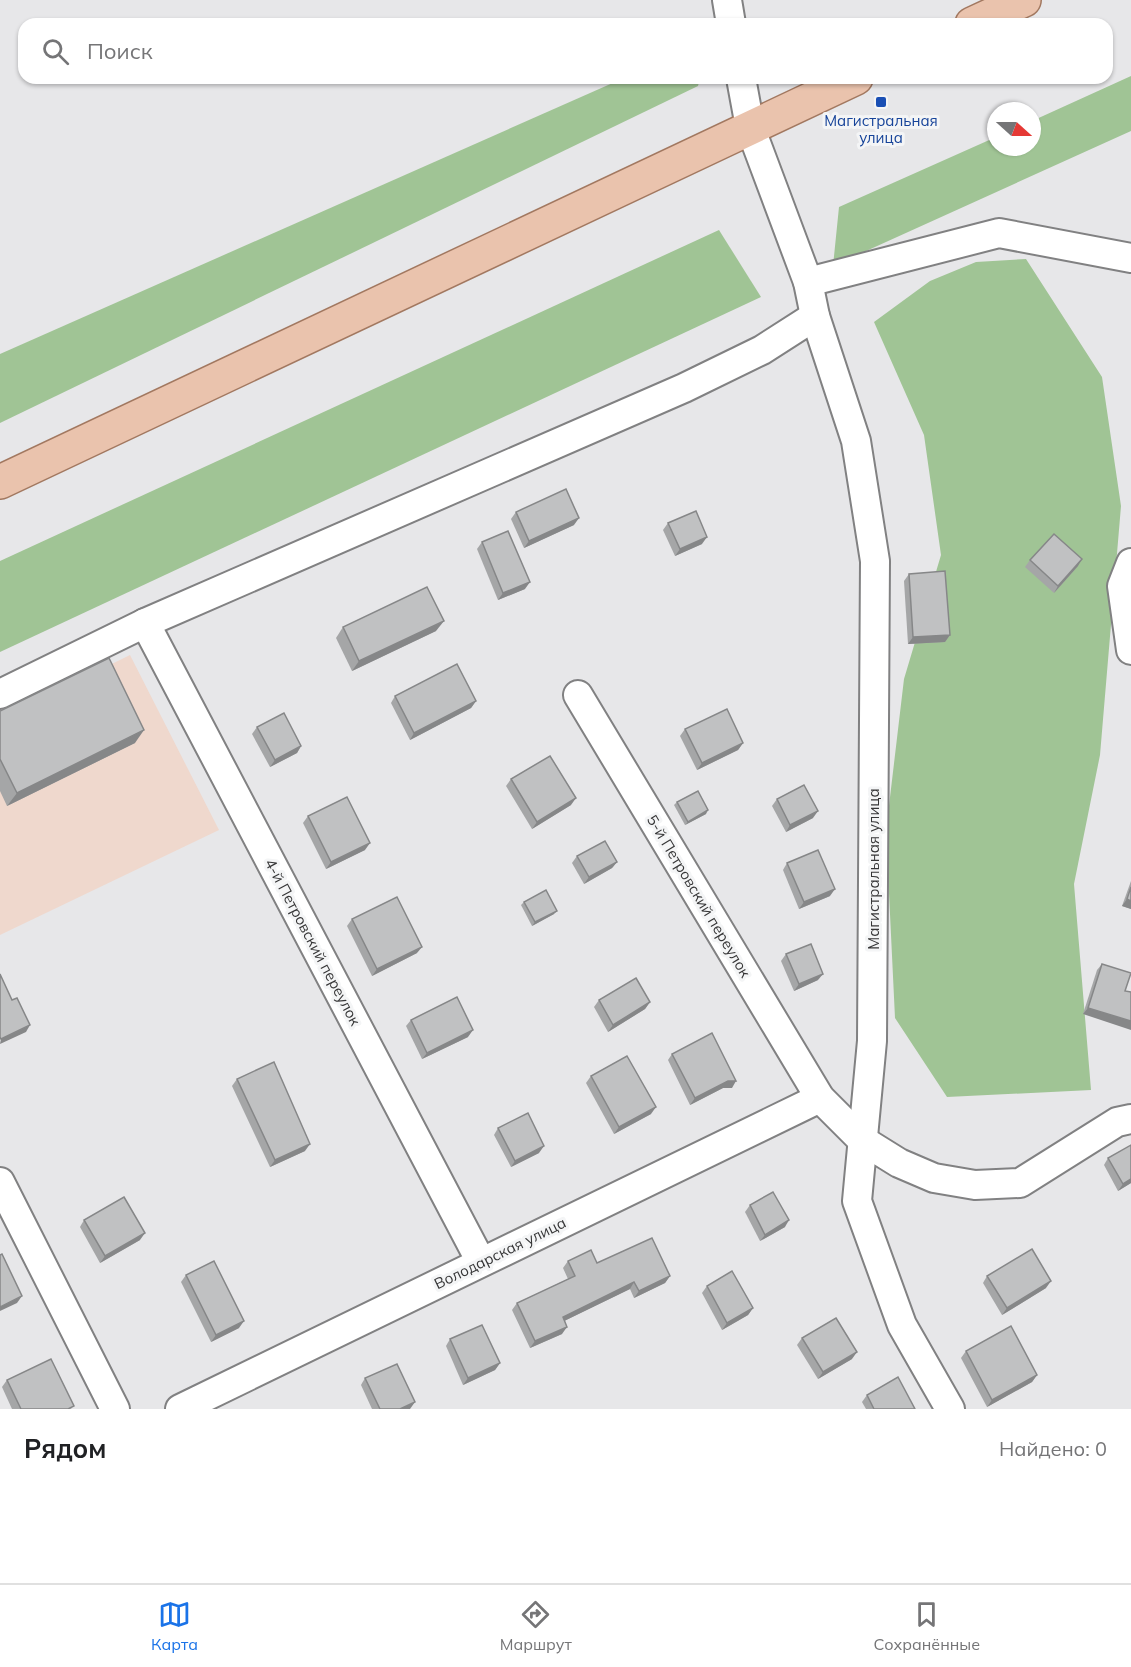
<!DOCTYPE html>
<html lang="ru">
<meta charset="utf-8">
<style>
body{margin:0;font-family:Mulish,sans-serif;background:#f2f2f2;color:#202124}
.compass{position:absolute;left:987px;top:102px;width:54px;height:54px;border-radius:50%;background:#fff;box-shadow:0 2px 4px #0004;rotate:111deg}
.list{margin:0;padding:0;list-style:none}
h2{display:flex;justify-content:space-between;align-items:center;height:78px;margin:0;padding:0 24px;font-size:26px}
h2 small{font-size:20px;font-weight:400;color:#757577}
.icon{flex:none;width:33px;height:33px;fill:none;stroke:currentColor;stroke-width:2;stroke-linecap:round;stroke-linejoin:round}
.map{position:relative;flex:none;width:1131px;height:1409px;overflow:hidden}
.search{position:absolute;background:#fff;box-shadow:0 2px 4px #0004;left:18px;right:18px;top:18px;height:66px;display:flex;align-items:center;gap:15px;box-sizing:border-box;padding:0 21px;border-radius:18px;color:#757577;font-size:22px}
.sheet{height:174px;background:#fff}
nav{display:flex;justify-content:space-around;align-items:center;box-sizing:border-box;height:84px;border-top:2px solid #e0e0e0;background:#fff;font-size:16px;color:#757577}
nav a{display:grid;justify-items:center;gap:3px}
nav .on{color:#1a73e8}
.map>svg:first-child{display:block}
.industrial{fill:#efd8cd}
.green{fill:#a0c495}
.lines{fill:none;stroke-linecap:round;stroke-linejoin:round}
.minor-casing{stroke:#818182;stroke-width:32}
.primary-casing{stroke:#a27860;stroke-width:36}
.minor{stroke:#fff;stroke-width:28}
.primary{stroke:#eac3ad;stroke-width:33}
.wall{fill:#a5a6a7}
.shaded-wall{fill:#868788}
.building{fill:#c0c1c2;stroke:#868788;stroke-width:1.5}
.transit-dot{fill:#1a4fb4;stroke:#f4f5f6;stroke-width:2}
.labels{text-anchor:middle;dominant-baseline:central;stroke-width:6;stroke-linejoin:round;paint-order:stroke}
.transit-label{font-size:15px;fill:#164399;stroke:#f4f5f6}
.street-label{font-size:15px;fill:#363637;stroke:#f4f5f6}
</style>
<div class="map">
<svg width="1131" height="1409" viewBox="0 0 1131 1409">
<rect width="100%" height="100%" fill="#e7e7e9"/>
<path class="industrial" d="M130,655L219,830L0,935V719Z"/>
<g class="green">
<path d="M1131,76V131L833,266L839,207L996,137V147H1032V121Z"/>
<path d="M624,78H700L698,86L0,423V354Z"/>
<path d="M719,230L761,297L0,652V561Z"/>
<path d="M1026,259L1102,377L1121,506L1100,755L1074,884L1091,1090L947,1097L895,1018L886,831L904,679L941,555L924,435L874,322L930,281L976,262Z"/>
</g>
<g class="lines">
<defs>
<g id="minor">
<path d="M727,0L731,24"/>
<path d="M741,78L750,127L808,282L815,316L856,441L875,561L872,1041L857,1201L902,1325L950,1409"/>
<path d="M808,282L999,233L1131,258"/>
<path d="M1131,563L1122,586L1131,650"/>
<path d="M145,623L481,1262"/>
<path d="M0,694L145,623L684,388L762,350L815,316"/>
<path d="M578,695L820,1098L862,1140L899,1163L934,1178L975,1185L1020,1183L1117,1122L1131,1119"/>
<path d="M0,1182L115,1409"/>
<path d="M180,1409L820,1098"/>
</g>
<g id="primary">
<path d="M972,24L1024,0"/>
<path d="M0,482L856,78"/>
</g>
</defs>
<use href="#minor" class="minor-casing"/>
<use href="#primary" class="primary-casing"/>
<use href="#minor" class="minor"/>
<use href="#primary" class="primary"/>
</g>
<g class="wall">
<path d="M516,512L574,525L524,548L511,519Z"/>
<path d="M668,523L702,544L675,556L663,530Z"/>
<path d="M482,542L525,589L498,600L477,549Z"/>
<path d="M1030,560L1078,566L1054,593L1025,567Z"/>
<path d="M909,574L950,635L945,642L908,644L904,581Z"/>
<path d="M343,627L436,631L352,671L336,638Z"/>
<path d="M395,696L476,701L471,708L410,740L391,703Z"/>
<path d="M0,711L135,743L7,806L0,791Z"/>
<path d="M257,727L301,746L297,753L270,767L252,734Z"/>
<path d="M685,729L743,743L738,750L697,770L680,736Z"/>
<path d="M511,779L571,805L532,829L506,786Z"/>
<path d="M777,799L813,818L786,832L772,806Z"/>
<path d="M677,802L706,814L685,825L674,805Z"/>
<path d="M308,816L365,850L326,869L303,823Z"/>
<path d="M577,856L617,862L612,868L584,884L572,863Z"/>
<path d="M787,863L830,896L799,909L783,870Z"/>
<path d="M1131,881V909L1122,906Z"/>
<path d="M524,902L554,914L532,926L521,905Z"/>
<path d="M352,919L417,953L372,976L347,926Z"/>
<path d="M786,954L818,980L794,991L781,961Z"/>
<path d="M1102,964L1125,991L1083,1014L1097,970Z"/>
<path d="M599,1000L650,1002L645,1009L608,1032L594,1007Z"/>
<path d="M411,1020L468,1037L422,1059L406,1026Z"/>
<path d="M672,1054L732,1088H723L690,1105L668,1060Z"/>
<path d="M591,1076L651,1114L614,1134L586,1083Z"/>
<path d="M237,1079L305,1151L270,1167L232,1086Z"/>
<path d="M498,1128L539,1153L511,1167L494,1135Z"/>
<path d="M1108,1158L1131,1183L1118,1191L1104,1165Z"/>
<path d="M750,1205L785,1227L760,1241L745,1212Z"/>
<path d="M84,1220L140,1240L100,1263L80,1227Z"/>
<path d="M568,1261L597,1263L670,1276L665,1283L634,1298L630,1289L564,1321L562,1334L530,1348L512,1310L517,1303L568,1279L563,1268Z"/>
<path d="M186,1275L239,1328L211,1342L181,1282Z"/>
<path d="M987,1276L1046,1288L1002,1315L983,1283Z"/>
<path d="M707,1286L753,1308L748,1315L722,1330L702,1293Z"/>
<path d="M802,1338L852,1359L818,1379L797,1345Z"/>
<path d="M450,1339L500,1363L495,1370L463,1385L446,1346Z"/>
<path d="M966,1351L1037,1375L1032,1382L987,1407L961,1358Z"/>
<path d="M365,1378L410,1409H372L361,1385Z"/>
<path d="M7,1380L72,1409H12L2,1387Z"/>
<path d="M867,1395L915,1409H866L862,1402Z"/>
</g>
<g class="shaded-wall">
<path d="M579,518L574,525L524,548L529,541Z"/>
<path d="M707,537L702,544L675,556L680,549Z"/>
<path d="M1082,559L1078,566L1054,593L1058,586Z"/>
<path d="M530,582L525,589L498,600L503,593Z"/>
<path d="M444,621L436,631L352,671L359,661Z"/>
<path d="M950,635L945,642L908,644L913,637Z"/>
<path d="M476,701L471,708L410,740L414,733Z"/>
<path d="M144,730L135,743L7,806L17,793Z"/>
<path d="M743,743L738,750L697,770L702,763Z"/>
<path d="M301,746L297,753L270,767L275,760Z"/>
<path d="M576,798L571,805L532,829L537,822Z"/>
<path d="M708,810L706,814L685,825L688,822Z"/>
<path d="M818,811L813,818L786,832L790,825Z"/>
<path d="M370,843L365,850L326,869L331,862Z"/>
<path d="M617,862L612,868L584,884L589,877Z"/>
<path d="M835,889L830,896L799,909L804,902Z"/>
<path d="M1127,899L1131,901V909L1122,906Z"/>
<path d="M557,911L554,914L532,926L535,922Z"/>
<path d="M422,947L417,953L372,976L377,969Z"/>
<path d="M823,974L818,980L794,991L799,984Z"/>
<path d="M650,1002L645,1009L608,1032L613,1025Z"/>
<path d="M1088,1008L1131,1021V1030L1083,1014Z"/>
<path d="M30,1025L26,1032L0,1044L1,1039Z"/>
<path d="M473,1030L468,1037L422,1059L427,1053Z"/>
<path d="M728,1081H736L732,1088H723L690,1105L695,1098Z"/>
<path d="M656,1107L651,1114L614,1134L619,1127Z"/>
<path d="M310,1144L305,1151L270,1167L275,1160Z"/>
<path d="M544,1146L539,1153L511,1167L515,1161Z"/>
<path d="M1131,1179V1183L1118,1191L1123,1184Z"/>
<path d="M789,1220L785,1227L760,1241L765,1235Z"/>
<path d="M145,1233L140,1240L100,1263L105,1256Z"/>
<path d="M670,1276L665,1283L634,1298L639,1291Z"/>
<path d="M1051,1281L1046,1288L1002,1315L1007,1308Z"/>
<path d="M634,1282L630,1289L558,1324L563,1317Z"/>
<path d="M22,1296L17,1303L0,1311V1307Z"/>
<path d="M753,1308L748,1315L722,1330L727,1323Z"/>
<path d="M244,1321L239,1328L211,1342L216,1335Z"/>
<path d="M567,1327L562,1334L530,1348L535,1341Z"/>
<path d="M857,1352L852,1359L818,1379L823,1372Z"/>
<path d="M500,1363L495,1370L463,1385L468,1378Z"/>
<path d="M1037,1375L1032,1382L987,1407L992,1400Z"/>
<path d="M415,1402L410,1409H400Z"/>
</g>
<g class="building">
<path d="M566,489L579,518L529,541L516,512Z"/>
<path d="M696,511L707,537L680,549L668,523Z"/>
<path d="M508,531L530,582L503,593L482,542Z"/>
<path d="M1054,534L1082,559L1058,586L1030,560Z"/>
<path d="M945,571L950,635L913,637L909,574Z"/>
<path d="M427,587L444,621L359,661L343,627Z"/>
<path d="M109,658L144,730L17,793L0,759V711Z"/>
<path d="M457,664L476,701L414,733L395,696Z"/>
<path d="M727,709L743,743L702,763L685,729Z"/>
<path d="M284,713L301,746L275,760L257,727Z"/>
<path d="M550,756L576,798L537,822L511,779Z"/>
<path d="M804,785L818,811L790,825L777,799Z"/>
<path d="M698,791L708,810L688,822L677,802Z"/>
<path d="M347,797L370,843L331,862L308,816Z"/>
<path d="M605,841L617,862L589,877L577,856Z"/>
<path d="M818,850L835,889L804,902L787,863Z"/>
<path d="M1131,887V901L1127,899Z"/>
<path d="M546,890L557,911L535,922L524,902Z"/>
<path d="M397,897L422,947L377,969L352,919Z"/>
<path d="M811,944L823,974L799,984L786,954Z"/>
<path d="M1102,964L1131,973L1125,991L1131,992V1021L1088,1008Z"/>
<path d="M0,974L12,1000L17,998L30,1025L1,1039L0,1037Z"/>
<path d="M636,978L650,1002L613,1025L599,1000Z"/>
<path d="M457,997L473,1030L427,1053L411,1020Z"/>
<path d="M712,1033L736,1081H728L695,1098L672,1054Z"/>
<path d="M627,1056L656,1107L619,1127L591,1076Z"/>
<path d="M274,1062L310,1144L275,1160L237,1079Z"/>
<path d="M528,1113L544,1146L515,1161L498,1128Z"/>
<path d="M1131,1145V1179L1123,1184L1108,1158Z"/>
<path d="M773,1192L789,1220L765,1235L750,1205Z"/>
<path d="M124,1197L145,1233L105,1256L84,1220Z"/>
<path d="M652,1238L670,1276L639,1291L634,1282L563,1317L567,1327L535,1341L517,1303L575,1276L568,1261L591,1250L597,1263Z"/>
<path d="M1032,1249L1051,1281L1007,1308L987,1276Z"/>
<path d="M2,1254L22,1296L0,1307V1255Z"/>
<path d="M214,1261L244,1321L216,1335L186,1275Z"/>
<path d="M732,1271L753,1308L727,1323L707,1286Z"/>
<path d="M836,1318L857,1352L823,1372L802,1338Z"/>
<path d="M482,1325L500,1363L468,1378L450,1339Z"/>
<path d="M1011,1326L1037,1375L992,1400L966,1351Z"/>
<path d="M51,1359L74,1406L68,1409H21L7,1380Z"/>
<path d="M397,1364L415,1402L400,1409H380L365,1378Z"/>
<path d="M898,1377L915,1409H874L867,1395Z"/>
</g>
<rect class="transit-dot" x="875" y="96" width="12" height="12" rx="3"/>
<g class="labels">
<g class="transit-label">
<text x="881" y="120">Магистральная<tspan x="881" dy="17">улица</tspan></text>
</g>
<g class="street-label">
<text transform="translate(873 869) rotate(-90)">Магистральная улица</text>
<text transform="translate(699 896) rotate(59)">5-й Петровский переулок</text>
<text transform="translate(313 942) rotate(62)">4-й Петровский переулок</text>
<text transform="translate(500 1253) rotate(-26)">Володарская улица</text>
</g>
</g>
</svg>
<svg class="compass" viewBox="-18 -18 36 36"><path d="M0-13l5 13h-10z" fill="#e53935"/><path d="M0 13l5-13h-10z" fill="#757577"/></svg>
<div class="search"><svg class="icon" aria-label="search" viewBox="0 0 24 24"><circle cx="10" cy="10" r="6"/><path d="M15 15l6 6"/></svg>Поиск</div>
</div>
<section class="sheet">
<h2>Рядом<small>Найдено: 0</small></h2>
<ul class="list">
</ul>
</section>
<nav>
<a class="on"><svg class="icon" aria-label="map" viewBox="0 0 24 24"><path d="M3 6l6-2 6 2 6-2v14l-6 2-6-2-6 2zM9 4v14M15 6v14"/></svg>Карта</a>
<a><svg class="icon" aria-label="directions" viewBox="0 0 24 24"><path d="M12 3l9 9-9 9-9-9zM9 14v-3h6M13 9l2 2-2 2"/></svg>Маршрут</a>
<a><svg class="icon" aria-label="saved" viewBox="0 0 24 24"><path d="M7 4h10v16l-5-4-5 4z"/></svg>Сохранённые</a>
</nav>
